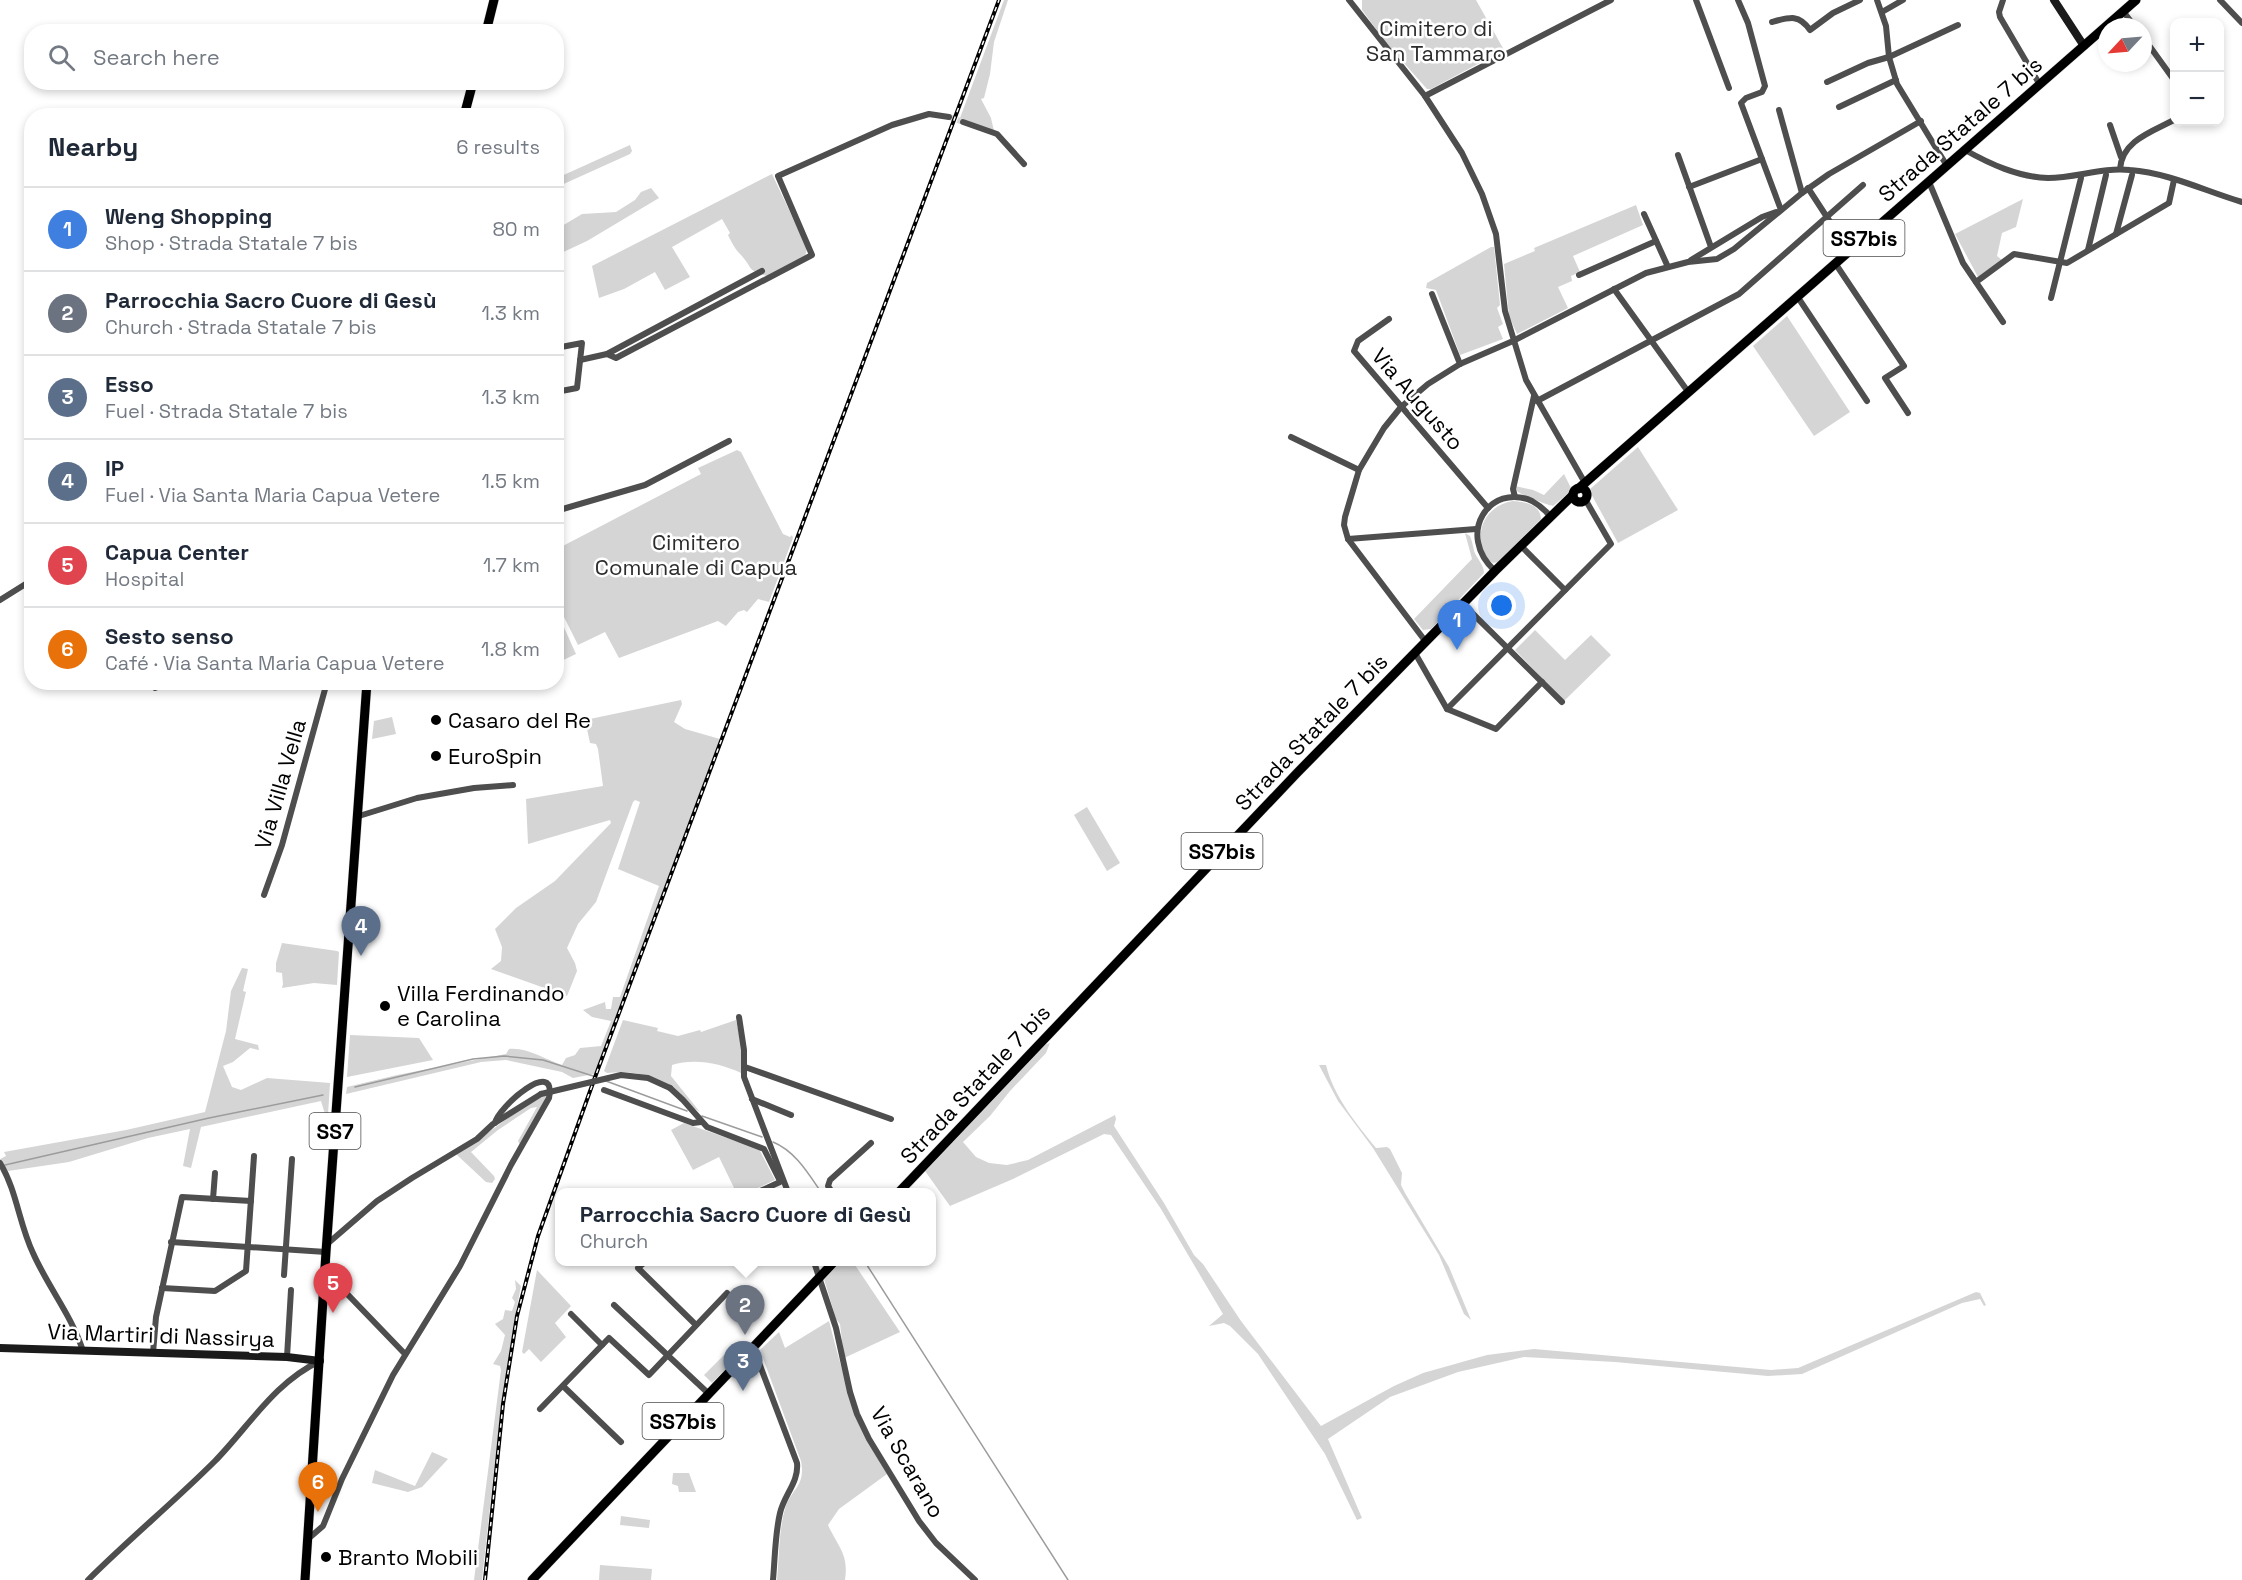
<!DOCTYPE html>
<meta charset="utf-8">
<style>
body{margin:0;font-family:"Space Grotesk",sans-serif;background:#f2f2f3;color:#1f2937}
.controls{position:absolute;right:18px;top:18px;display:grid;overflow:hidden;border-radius:12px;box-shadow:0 3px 9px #0003}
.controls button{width:54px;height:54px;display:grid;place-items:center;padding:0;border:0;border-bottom:2px solid #e0e1e3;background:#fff;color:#1f2937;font:30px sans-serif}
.compass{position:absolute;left:2098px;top:18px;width:54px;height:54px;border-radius:50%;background:#fff;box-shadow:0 3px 9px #0003;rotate:244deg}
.you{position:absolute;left:1502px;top:606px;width:21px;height:21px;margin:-15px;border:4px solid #fff;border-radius:50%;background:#1a73e8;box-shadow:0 0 0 9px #1a73e833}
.badge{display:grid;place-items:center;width:39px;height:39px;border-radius:50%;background:#0b8043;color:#fff;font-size:20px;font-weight:700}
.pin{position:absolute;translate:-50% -50px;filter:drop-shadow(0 2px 3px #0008)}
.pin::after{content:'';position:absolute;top:32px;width:21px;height:18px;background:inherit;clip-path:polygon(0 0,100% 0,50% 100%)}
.popup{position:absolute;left:555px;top:1188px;width:381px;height:78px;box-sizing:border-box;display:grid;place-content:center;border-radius:12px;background:#fff;filter:drop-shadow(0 2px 4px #0005);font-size:20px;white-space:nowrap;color:#747a83}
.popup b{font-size:22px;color:#1f2937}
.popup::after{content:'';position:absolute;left:50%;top:100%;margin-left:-12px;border:12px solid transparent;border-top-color:#fff}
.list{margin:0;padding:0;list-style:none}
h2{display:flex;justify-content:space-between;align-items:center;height:78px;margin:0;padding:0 24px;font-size:26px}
h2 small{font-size:20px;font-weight:400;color:#747a83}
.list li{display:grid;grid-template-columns:39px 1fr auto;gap:18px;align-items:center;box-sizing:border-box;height:84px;padding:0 24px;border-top:2px solid #e0e1e3}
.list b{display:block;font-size:22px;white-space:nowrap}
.list p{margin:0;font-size:20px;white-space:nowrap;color:#747a83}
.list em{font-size:20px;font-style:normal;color:#747a83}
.icon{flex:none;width:33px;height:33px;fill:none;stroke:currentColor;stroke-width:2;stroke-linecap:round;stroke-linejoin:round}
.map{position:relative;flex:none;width:2242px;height:1580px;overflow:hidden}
.search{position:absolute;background:#fff;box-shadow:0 3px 9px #0003;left:24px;top:24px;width:540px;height:66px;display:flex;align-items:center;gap:15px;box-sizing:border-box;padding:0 21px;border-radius:24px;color:#747a83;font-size:22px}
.panel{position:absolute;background:#fff;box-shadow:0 3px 9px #0003;left:24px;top:108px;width:540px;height:582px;border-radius:24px}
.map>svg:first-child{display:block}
.green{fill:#d5d5d5}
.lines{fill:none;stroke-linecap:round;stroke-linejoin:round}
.stream{stroke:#9c9c9c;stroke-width:1.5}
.street-tunnel{stroke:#d9d9d9;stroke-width:6;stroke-dasharray:6 3;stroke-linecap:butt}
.primary-casing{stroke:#dbdbdb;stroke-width:10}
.street{stroke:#4e4e4e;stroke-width:6}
.secondary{stroke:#1b1b1b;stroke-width:8}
.primary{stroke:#000;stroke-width:9}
.rail-casing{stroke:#000;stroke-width:4}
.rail{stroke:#fff;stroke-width:1.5;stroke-dasharray:4.5;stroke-linecap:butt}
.street-bridge{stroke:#4e4e4e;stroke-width:6}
.poi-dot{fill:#000;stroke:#fff;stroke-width:2}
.labels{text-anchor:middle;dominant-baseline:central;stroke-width:5;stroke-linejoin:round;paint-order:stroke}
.shield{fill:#fff;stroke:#4c4c4c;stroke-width:1.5}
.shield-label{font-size:21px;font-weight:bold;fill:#000}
.park-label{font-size:22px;fill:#2c2c2c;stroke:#fff}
.street-label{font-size:22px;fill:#000;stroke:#fff}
.poi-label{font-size:22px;fill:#000;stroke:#fff;text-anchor:start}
</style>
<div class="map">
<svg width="2242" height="1580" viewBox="0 0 2242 1580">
<rect width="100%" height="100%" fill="#fff"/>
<g class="green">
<path d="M1004,0H1008L994,42L990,74L984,98L981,99L991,118L994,131L960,118Z"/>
<path d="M1362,0H1476L1504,50L1431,89H1427L1387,44L1362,10Z"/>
<path d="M630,145L632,151L630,154L557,187V178Z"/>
<path d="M772,174L807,248L805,257L767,276C746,270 753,268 741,255C735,249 732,243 728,235L730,233L722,219L672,247L690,277L665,290L655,272L624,289L599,298L592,266Z"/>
<path d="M651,188L659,198L587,241L557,255V229L582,214L616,212L635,200L641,192Z"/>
<path d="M2023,199L2016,227L2002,233L1997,256L2002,260L1978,277L1955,234Z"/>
<path d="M1636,205L1643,225L1573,256L1580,272L1571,276L1572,281L1558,287L1568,308L1517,334L1509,316L1504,264L1535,251L1534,248Z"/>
<path d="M1491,247H1494L1500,305L1497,308L1503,324L1498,327L1503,339L1460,355L1436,290L1426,288L1427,283Z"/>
<path d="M1787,316L1850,412L1814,436L1753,346Z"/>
<path d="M1638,447L1678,510L1618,543L1589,490Z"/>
<path d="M737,450L741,452L783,534L790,537L792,535L793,538L769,602L758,599L747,612L744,610L738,612L726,626L718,621L619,658L605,632L578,645L557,603V549L701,474L698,468Z"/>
<path d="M1564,474L1572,490L1553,506C1550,506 1519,494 1517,491C1516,490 1516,488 1515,486L1533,490L1544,495Z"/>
<path d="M1513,501C1525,502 1540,504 1541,519L1499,562L1493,563C1488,560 1487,557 1484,552C1474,528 1488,505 1513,501Z"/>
<path d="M1465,533L1470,536C1472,541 1473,546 1474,551C1477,559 1484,565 1484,573L1431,629L1423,630L1414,619L1472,559Z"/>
<path d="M557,612L576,654L557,663H556Z"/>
<path d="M1535,630L1565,660L1591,635L1611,655L1564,701L1515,650Z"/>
<path d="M681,700L682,704L674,722L685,729L720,739L594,1074L573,1078L562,1072L506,1060L481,1062L346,1094L347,1087L397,1075L506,1054L509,1049C527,1047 544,1059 562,1065L566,1058L575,1055L580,1048L601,1046L611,1021L592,1017L583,1010L605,1002L606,1009H611L613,997H620L659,886L618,869L640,802L635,800L633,802L596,902L578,924L567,948L575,963L577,971L567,996L491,969L501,961L502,947L495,929L516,908L555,881L611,823L610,820L528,844L526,799L603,786L598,749L596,744L590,743L585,720Z"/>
<path d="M392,717L396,734L372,739L374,721Z"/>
<path d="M1087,807L1120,863L1107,871L1074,815Z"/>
<path d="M282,943L337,951L339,952L337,985L314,983L282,988L283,984L282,973L276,972V963Z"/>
<path d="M242,968L248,969L243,991L246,992L235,1039L258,1045L259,1050L250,1048L233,1062L223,1066L232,1087L241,1090L267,1078L330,1083L328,1115L325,1114L321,1101L201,1127L191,1168L183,1166L190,1129L148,1138L69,1162L8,1171L0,1159L6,1156L4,1152L126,1130L205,1112L226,1031L231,991Z"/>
<path d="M623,1020L658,1028L657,1031L678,1036L700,1030L701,1032L736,1020L743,1053L741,1073C720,1063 694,1058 672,1065L671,1076L700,1112C692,1108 689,1101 682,1096C661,1076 635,1070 607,1073L604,1071Z"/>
<path d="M350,1035L419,1038L433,1060L347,1077Z"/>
<path d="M1050,1043L1046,1053L1010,1091L990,1116L963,1142L976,1157L989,1163L1007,1165L1028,1160L1115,1115L1116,1119L1114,1126L1164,1203L1194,1255L1203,1264L1241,1321L1321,1426L1394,1386L1423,1373L1487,1355L1534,1349L1771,1370L1798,1368L1976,1292L1980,1293L1986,1305L1984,1306L1980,1299L1962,1303L1802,1374L1768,1376L1615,1362L1524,1357L1458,1372L1390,1397L1328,1439L1362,1518L1357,1520L1325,1454L1258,1354L1230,1326L1224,1323L1209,1326L1223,1314L1161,1209L1111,1135L1104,1134L1013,1179L950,1206L925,1171L1044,1045Z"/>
<path d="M1319,1065H1326C1333,1095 1357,1125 1376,1148L1387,1147L1390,1149L1402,1173L1401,1185L1405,1193L1449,1267L1471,1320L1464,1314L1439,1255L1373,1148L1338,1101Z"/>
<path d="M547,1095V1097L520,1145L518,1141L537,1107L531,1108L498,1130L471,1152L494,1176L495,1179L492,1183L486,1182L457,1155L456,1153L482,1137L530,1102Z"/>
<path d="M684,1123L759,1149L775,1180L749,1192H736L719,1157L693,1170L671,1130Z"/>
<path d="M840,1262H853L900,1332L844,1358L840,1324L836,1319L824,1279Z"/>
<path d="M537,1270L571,1306L555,1323L566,1337L541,1362L529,1349L524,1354L522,1352Z"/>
<path d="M515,1280L521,1286L515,1317L501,1406L482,1580H474L501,1370L500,1366L493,1364L501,1351L505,1335L495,1324L503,1319L505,1310L512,1311L515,1302L512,1298L516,1289Z"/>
<path d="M829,1321C844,1380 856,1421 887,1474L839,1509L828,1525C838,1547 849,1554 845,1580H777C779,1559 779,1528 785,1509C791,1488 806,1487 801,1461L760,1350L779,1332L785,1348Z"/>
<path d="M726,1353L734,1360L712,1383L704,1375Z"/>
<path d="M432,1452L448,1459L422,1487L408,1492L372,1483L375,1470L415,1486Z"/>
<path d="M673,1473H689L696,1492H679L678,1486L672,1484Z"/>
<path d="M621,1516L650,1520L649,1528L620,1525Z"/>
<path d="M600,1565L652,1569L651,1580H599Z"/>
</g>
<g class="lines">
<g class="stream">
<path d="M606,1081L687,1111"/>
<path d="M355,1087L473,1059L504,1056L543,1060L593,1076"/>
<path d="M702,1116L762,1137"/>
<path d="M773,1142C795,1151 808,1173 821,1192"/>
<path d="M5,1165L209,1118L323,1095"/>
<path d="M865,1262L1068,1580"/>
</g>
<path class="street-tunnel" d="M949,117L963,122"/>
<defs>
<g id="primary">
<path d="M486,32L494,0"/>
<path d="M464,116L473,82"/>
<circle cx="1580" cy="495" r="7"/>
<path d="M1578,489L2136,0"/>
<path d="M899,1192L1297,773L1495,571L1573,495"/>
<path d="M305,1580L326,1252L367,682"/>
<path d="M532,1580L834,1262"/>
</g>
</defs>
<use href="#primary" class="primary-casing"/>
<g class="street">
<path d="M1349,0L1425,96L1462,153L1482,194L1496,234L1505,311L1526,380L1585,483"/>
<path d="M1696,0L1729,88"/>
<path d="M1738,0L1748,23L1765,86L1762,92L1746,98L1741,103L1781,210"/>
<path d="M1877,0L1886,26L1889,57L1897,84L1947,166"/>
<path d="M2003,0L1999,12L2000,17L2040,85"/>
<path d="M2220,0L2242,23"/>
<path d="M2123,11L2135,27"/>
<path d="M1882,12L1903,0"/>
<path d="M1772,22C1790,17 1799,14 1810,30L1833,13L1860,0"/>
<path d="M2143,37L2174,80"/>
<path d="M1827,82L1868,63L1889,57L1958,25"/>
<path d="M1425,96L1611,0"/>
<path d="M1839,107L1896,80"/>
<path d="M1779,110L1802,193"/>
<path d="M963,122L997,134L1024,164"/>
<path d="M2110,125L2121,157"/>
<path d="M1965,150C1990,164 2018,177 2048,178C2076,178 2102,167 2130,170C2169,173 2205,191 2242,202"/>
<path d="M1678,155L1711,247"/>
<path d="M2120,169C2122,141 2151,132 2174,120"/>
<path d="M1929,182L1963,263L2003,322"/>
<path d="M1689,187L1762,159"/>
<path d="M1808,188L1849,251"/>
<path d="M1644,214L1668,267"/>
<path d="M2116,234L2132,175"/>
<path d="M2088,250L2106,175"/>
<path d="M1691,260L1762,217L1776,212"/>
<path d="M1835,263L1904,366L1885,378L1908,413"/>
<path d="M1579,275L1656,241"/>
<path d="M1976,282L2014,254L2067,263L2169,203L2174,180"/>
<path d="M1614,289L1689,393"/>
<path d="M1432,294L1460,364"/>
<path d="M1797,296L1867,401"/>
<path d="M2051,298L2081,178"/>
<path d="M1389,319L1358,341L1354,351L1488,508"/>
<path d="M556,348L582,343L577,388L556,392"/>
<path d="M607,354L762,271"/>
<path d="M580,360L607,354L616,358L812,255L778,176L892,125L929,114L949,117"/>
<path d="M1537,401L1739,294L1863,185"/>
<path d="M1291,437L1359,470"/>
<path d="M1515,497L1513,489L1534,396"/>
<path d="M556,511L645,485L729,441"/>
<path d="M1348,539L1476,529"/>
<path d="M1520,545L1565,590"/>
<path d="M1495,571C1455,534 1490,482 1532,501C1539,505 1545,510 1550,516"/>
<path d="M0,600L32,580"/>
<path d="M1463,604L1562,702"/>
<path d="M1426,642L1348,539L1344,525L1345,517L1359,470L1384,428L1401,407L1428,384L1460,364L1513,341L1646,273L1688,262L1717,259L1734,249L1802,193L1829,174L1921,121"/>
<path d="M1415,653L1447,709L1496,729L1542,682"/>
<path d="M155,688L170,682"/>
<path d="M1447,709L1611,544L1585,499"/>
<path d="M359,816L417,798L474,788L513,785"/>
<path d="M264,895L282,845L327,682"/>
<path d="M739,1017L744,1050V1077L788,1192"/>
<path d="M745,1067L891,1119"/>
<path d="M670,1088L683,1100L707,1127L764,1149L779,1179"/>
<path d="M604,1090L693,1123L701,1122"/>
<path d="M752,1099L791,1115"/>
<path d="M0,1163C17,1191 19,1224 33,1253C48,1287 72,1316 83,1351"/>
<path d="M758,1192L780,1182"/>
<path d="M832,1192L828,1186L830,1180L871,1143"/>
<path d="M213,1199L215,1173"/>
<path d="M171,1242L326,1252"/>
<path d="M326,1245L377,1201L412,1178L477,1139L493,1124L541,1094"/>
<path d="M645,1262L638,1268L696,1325"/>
<path d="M814,1262L836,1328L850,1392L857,1414L869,1439L919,1521L936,1543L975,1580"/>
<path d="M325,1271L405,1354"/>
<path d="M284,1275L292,1159"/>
<path d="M162,1288L215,1291L246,1271L254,1156"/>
<path d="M614,1305L709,1394"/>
<path d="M571,1314L602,1345"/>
<path d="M753,1347L797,1463C799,1482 784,1495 780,1513C775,1534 775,1558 773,1580"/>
<path d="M153,1353L156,1317L182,1197L251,1201"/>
<path d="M287,1357L291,1290"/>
<path d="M563,1386L621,1442"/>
<path d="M540,1409L609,1338L649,1375L727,1293"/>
<path d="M308,1539L323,1526L342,1479L393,1375L460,1266L511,1165L549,1098C557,1056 498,1107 495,1123"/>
<path d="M88,1580C129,1539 174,1502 215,1461C249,1426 275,1382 320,1361"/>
</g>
<g class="secondary">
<path d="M2054,0L2084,46"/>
<path d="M0,1348L287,1357L320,1361"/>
</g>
<use href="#primary" class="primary"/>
<defs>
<path id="rail" d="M485,1580L503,1404L517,1316L538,1236L598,1069L999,0"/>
</defs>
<use href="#rail" class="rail-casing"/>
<use href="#rail" class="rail"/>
<path class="street-bridge" d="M541,1094L621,1075L648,1078L670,1088"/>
</g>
<g class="poi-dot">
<circle cx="436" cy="720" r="6"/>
<circle cx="436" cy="756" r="6"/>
<circle cx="385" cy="1006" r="6"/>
<circle cx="326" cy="1557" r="6"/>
</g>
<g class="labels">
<g class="shield">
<rect x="1823.5" y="220" width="81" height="36" rx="4.5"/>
<rect x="1181.5" y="833" width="81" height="36" rx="4.5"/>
<rect x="309.5" y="1113" width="51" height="36" rx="4.5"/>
<rect x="642.5" y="1403" width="81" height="36" rx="4.5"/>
</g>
<g class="shield-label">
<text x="1864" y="238">SS7bis</text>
<text x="1222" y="851">SS7bis</text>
<text x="335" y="1131">SS7</text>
<text x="683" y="1421">SS7bis</text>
</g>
<g class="park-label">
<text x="1436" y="28">Cimitero di<tspan x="1436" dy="25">San Tammaro</tspan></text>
<text x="696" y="542">Cimitero<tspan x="696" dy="25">Comunale di Capua</tspan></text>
</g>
<g class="street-label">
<text transform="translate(1960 129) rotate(-41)">Strada Statale 7 bis</text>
<text transform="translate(1418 399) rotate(49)">Via Augusto</text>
<text transform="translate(1311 732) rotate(-46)">Strada Statale 7 bis</text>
<text transform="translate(280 784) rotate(-74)">Via Villa Vella</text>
<text transform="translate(975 1084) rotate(-47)">Strada Statale 7 bis</text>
<text transform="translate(161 1335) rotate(2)">Via Martiri di Nassirya</text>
<text transform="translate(908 1462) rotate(60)">Via Scarano</text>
</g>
<g class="poi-label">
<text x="448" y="720">Casaro del Re</text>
<text x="448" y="756">EuroSpin</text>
<text x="397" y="993">Villa Ferdinando<tspan x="397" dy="25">e Carolina</tspan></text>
<text x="338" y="1557">Branto Mobili</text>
</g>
</g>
</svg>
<div class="controls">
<button>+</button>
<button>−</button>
</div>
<svg class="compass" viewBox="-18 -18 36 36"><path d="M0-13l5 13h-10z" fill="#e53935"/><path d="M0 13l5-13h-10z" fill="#747a83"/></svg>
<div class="you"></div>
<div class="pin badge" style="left:1457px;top:650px;background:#3f7fe0">1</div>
<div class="pin badge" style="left:745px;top:1335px;background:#6b7280">2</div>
<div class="popup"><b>Parrocchia Sacro Cuore di Gesù</b>Church</div>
<div class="pin badge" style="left:743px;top:1391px;background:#5c6f8a">3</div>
<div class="pin badge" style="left:361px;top:956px;background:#5c6f8a">4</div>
<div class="pin badge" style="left:333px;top:1313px;background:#e0444e">5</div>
<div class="pin badge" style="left:318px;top:1512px;background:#e8710a">6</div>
<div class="search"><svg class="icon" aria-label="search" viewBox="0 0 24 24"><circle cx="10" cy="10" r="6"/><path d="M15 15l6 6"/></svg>Search here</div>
<section class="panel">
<h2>Nearby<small>6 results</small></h2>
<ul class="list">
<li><span class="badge" style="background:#3f7fe0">1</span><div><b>Weng Shopping</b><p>Shop · Strada Statale 7 bis</p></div><em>80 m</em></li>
<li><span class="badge" style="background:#6b7280">2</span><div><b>Parrocchia Sacro Cuore di Gesù</b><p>Church · Strada Statale 7 bis</p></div><em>1.3 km</em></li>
<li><span class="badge" style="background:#5c6f8a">3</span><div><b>Esso</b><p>Fuel · Strada Statale 7 bis</p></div><em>1.3 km</em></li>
<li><span class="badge" style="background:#5c6f8a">4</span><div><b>IP</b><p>Fuel · Via Santa Maria Capua Vetere</p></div><em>1.5 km</em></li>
<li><span class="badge" style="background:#e0444e">5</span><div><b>Capua Center</b><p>Hospital</p></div><em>1.7 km</em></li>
<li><span class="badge" style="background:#e8710a">6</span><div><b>Sesto senso</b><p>Café · Via Santa Maria Capua Vetere</p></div><em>1.8 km</em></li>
</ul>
</section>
</div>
